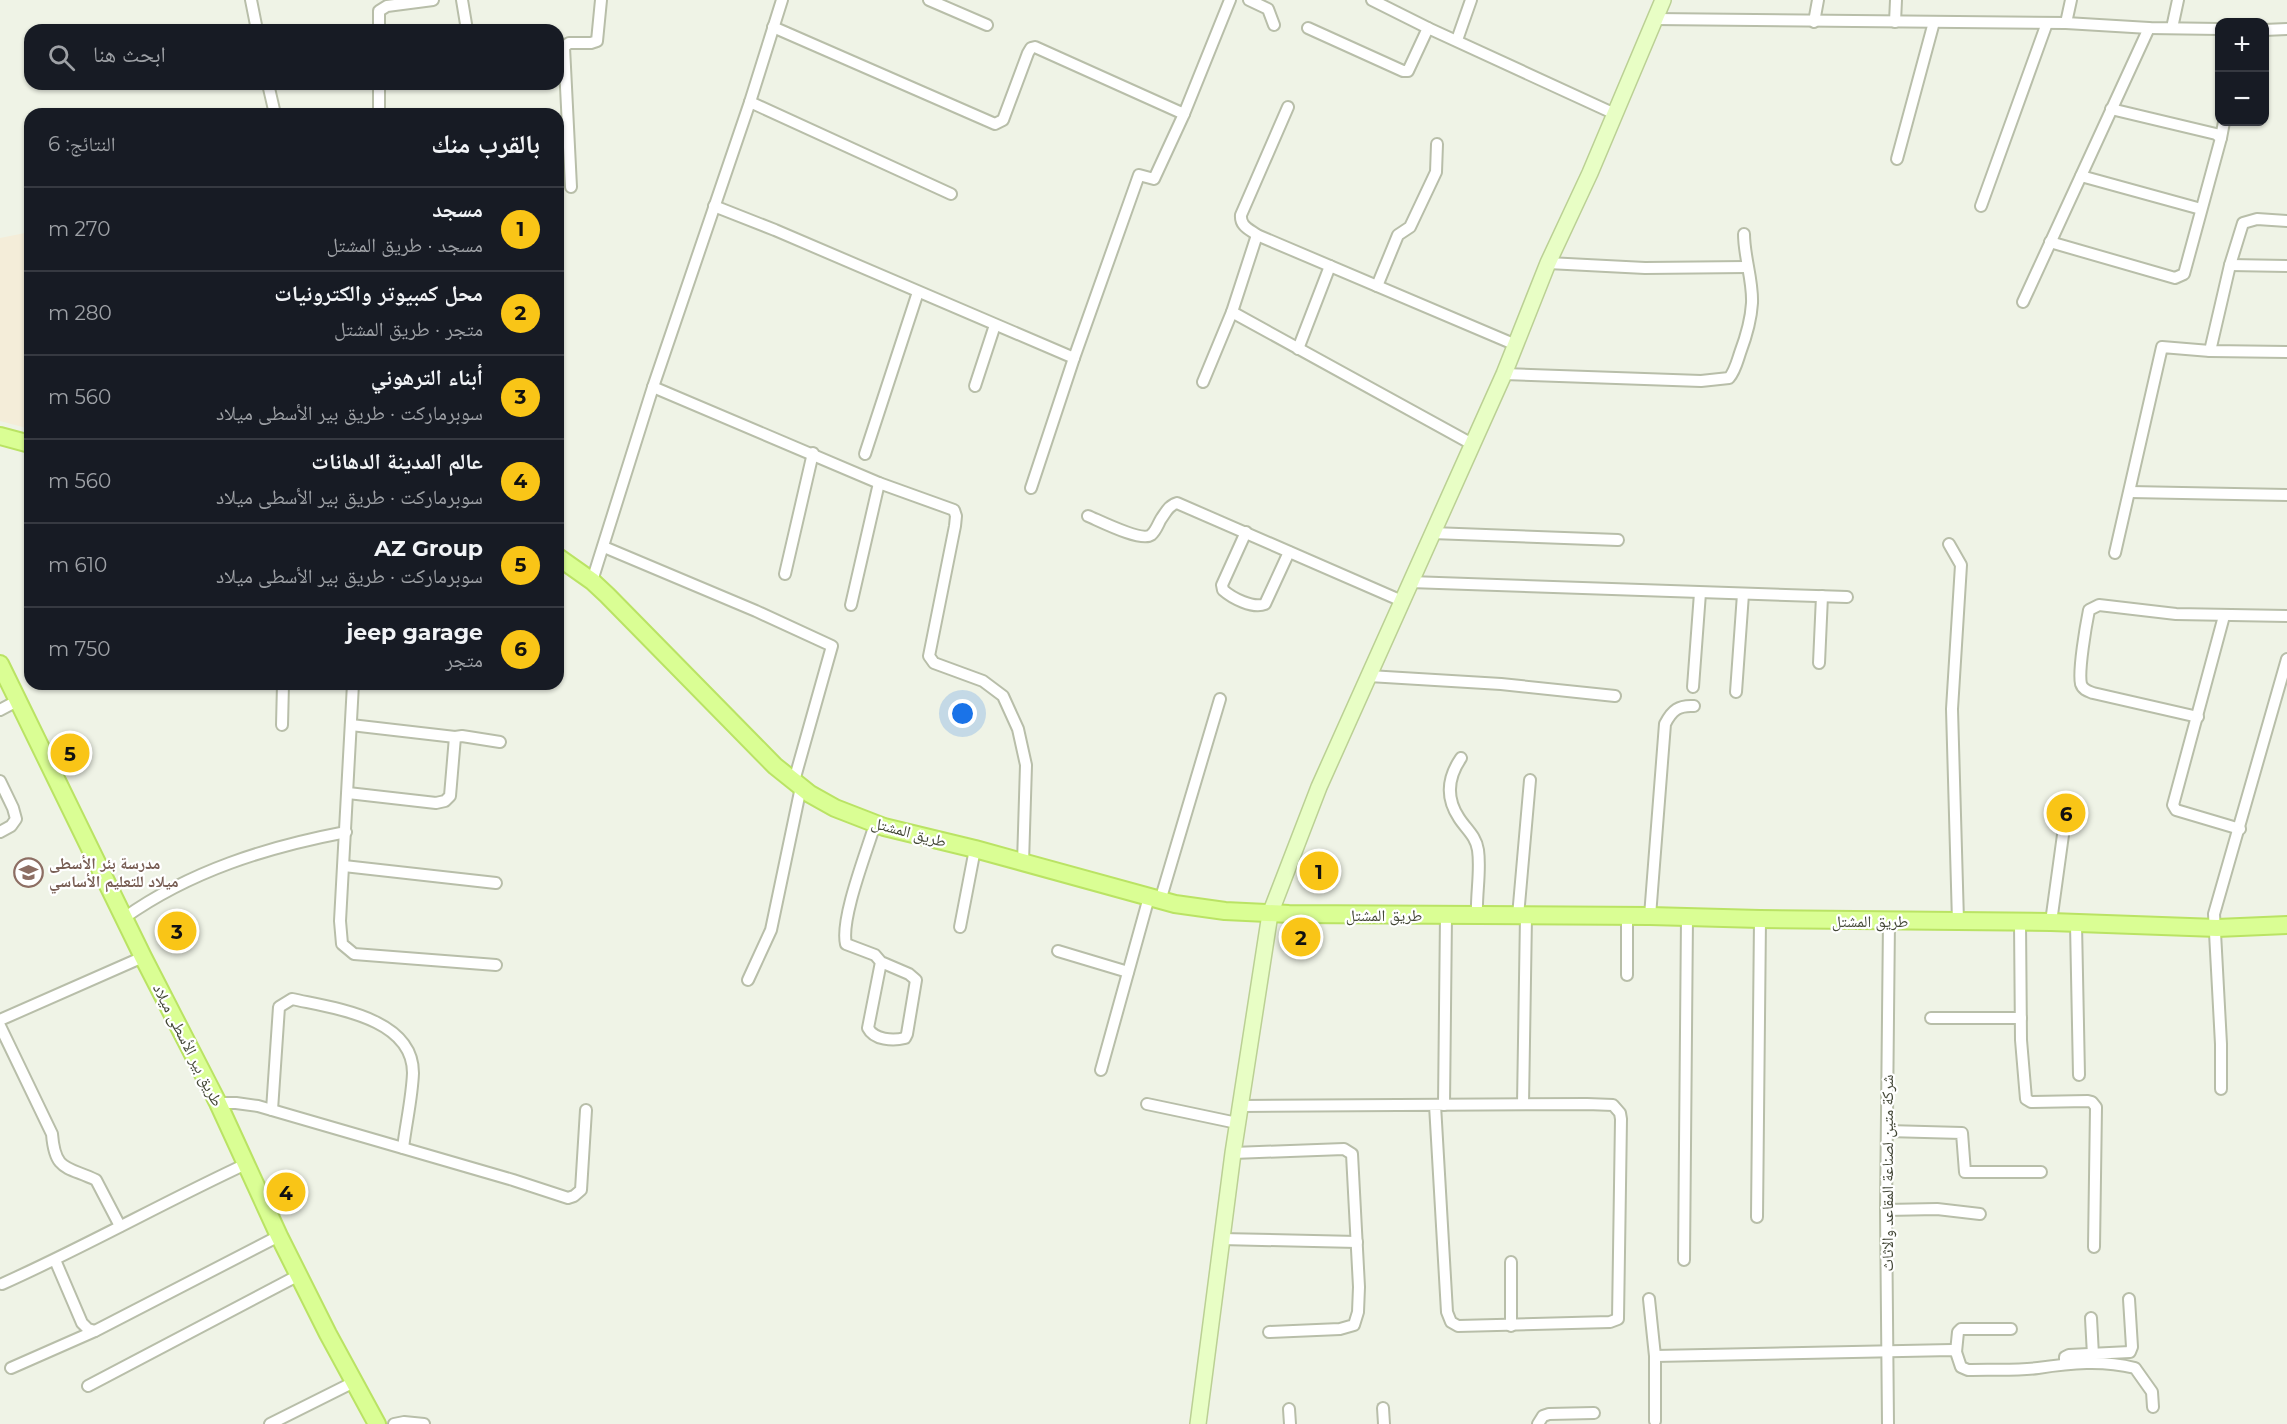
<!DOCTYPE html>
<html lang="ar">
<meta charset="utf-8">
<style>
body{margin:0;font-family:Montserrat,"Noto Naskh Arabic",sans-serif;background:#242831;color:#f1f3f6;direction:rtl}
.controls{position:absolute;right:18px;top:18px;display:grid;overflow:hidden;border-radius:12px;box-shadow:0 2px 4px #0004}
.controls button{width:54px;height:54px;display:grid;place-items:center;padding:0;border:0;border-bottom:2px solid #363941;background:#171b24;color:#f1f3f6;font:30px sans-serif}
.you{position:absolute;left:963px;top:714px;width:21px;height:21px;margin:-15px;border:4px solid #fff;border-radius:50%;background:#1a73e8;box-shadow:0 0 0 9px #1a73e833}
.badge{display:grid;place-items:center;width:39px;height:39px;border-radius:50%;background:#f9c517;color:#111;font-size:20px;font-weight:700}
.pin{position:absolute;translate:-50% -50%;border:3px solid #fff;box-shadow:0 2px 6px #0006}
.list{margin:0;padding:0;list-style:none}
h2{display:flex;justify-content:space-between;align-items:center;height:78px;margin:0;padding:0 24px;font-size:26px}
h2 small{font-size:20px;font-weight:400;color:#9ea1a6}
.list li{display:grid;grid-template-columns:39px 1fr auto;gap:18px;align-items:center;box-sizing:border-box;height:84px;padding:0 24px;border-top:2px solid #363941}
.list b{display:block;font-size:22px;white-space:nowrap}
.list p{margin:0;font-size:20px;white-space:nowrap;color:#9ea1a6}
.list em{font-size:20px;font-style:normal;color:#9ea1a6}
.icon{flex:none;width:33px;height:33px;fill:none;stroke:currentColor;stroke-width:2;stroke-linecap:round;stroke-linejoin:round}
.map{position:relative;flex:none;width:2287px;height:1424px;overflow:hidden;direction:ltr}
.search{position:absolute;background:#171b24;box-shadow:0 2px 4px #0004;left:24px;top:24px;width:540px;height:66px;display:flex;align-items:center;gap:15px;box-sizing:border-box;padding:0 21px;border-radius:18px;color:#9ea1a6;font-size:22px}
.panel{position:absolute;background:#171b24;box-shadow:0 2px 4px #0004;left:24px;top:108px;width:540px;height:582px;border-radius:18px;direction:rtl}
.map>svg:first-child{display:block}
.medical{fill:#f4edd9}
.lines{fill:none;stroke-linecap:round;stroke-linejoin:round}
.minor-casing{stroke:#b8bea9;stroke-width:14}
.secondary-casing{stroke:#bbd094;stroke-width:18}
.primary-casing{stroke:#bae364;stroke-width:20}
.minor{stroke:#fff;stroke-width:10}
.secondary{stroke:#e8fec5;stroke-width:15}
.primary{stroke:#dafe94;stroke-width:16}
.labels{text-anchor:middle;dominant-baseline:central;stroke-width:4.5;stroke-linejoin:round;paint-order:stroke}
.street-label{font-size:16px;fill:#424635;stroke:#fff}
.education-label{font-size:16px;font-weight:bold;fill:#785e54;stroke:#fff;text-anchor:start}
</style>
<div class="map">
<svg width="2287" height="1424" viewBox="0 0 2287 1424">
<rect width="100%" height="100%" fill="#eff3e6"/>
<path class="medical" d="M30,232V429L0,421V238Z"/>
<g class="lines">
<defs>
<g id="minor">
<path d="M251,0L257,30"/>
<path d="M462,0L467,30"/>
<path d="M929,0L987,25"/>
<path d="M1249,0L1268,9L1274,25"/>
<path d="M1372,0L1428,28"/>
<path d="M1654,19L2066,23L2149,28L2220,29"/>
<path d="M1814,22L1818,0"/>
<path d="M1895,22L1896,0"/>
<path d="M2066,23L2071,0"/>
<path d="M773,27L995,124L1003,120L1028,53L1031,48L1035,47L1184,114L1230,0"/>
<path d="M1308,28L1403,71H1408L1428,28L1615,114"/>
<path d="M2172,28L2178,0"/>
<path d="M379,30V11L387,6L433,0"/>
<path d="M2264,30L2287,29"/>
<path d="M1457,40L1471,0"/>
<path d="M268,84L275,114"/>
<path d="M750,102L951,194"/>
<path d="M379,114V84"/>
<path d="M2221,138L2224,122"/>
<path d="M1897,159L1934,22"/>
<path d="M2081,176L2201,209"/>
<path d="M571,187L564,47L569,43H591L597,41L601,0"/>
<path d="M714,206L775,230L1074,358"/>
<path d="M1981,206L2047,23"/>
<path d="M1257,235L1516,345"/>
<path d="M2050,242L2175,278L2184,274L2221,138L2216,134L2111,109"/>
<path d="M1548,263L1645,268L1747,267"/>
<path d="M2230,265L2287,266"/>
<path d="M1377,286L1398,235L1410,227L1436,172L1437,144"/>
<path d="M2023,302L2149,28"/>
<path d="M1232,312L1257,235C1249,229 1240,226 1241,215L1288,107"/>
<path d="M1298,349L1330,266"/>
<path d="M2210,351L2230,265L2243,223L2257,219L2287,221"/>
<path d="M1504,374L1701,381L1729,378C1735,371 1737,362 1740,353C1746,337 1751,320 1752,303C1753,280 1744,257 1744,234"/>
<path d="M1203,382L1232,312L1472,444"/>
<path d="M975,386L995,325"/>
<path d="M653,387L879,483L954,510L956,516L955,526L929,656L934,663L983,681L1003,696L1018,729L1026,765L1023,863"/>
<path d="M865,454L918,292"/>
<path d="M1031,488L1074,358L1139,175L1154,179L1184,114"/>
<path d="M2130,492L2287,495"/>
<path d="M1088,516C1100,521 1141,542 1151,535C1156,531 1158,524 1161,519C1166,512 1169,505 1177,503L1402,601"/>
<path d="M1246,532L1222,585L1223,590C1232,598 1253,609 1265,604L1289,552"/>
<path d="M1432,533L1618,540"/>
<path d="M1949,544L1961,565L1952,709L1958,921"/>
<path d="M604,547L756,611L832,646L794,781"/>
<path d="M2115,553L2162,347L2210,351L2287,352"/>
<path d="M785,574L813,453"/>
<path d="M592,581L653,387L750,102L782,0"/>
<path d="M1410,582L1847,597"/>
<path d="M851,605L879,483"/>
<path d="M2224,616L2173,805L2176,810L2240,829"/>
<path d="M1819,663L1822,596"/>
<path d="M1369,676L1501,684L1615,696"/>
<path d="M353,684L340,921L342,944L354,954L496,965"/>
<path d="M1693,687L1700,593"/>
<path d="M1736,692L1743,594"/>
<path d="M0,710L17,701"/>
<path d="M2198,717L2093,693C2088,691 2083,690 2081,684C2078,671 2086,625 2089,610L2099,605L2176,614L2287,616"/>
<path d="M282,725L283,684"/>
<path d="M351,725L455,737"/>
<path d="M1461,758C1448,777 1445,797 1459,818C1466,829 1476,836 1478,850C1481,871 1476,894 1477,915"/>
<path d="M0,781L13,808L16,819L11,826L0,832"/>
<path d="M348,793L436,803L445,801L450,796L455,737L462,736L500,742"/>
<path d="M875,824C867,851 840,919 846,944L875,955L881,962L909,974L916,980L907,1034L905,1038C893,1041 874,1040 868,1028L881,962"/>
<path d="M344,866L496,883"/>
<path d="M1160,901L1220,699"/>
<path d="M1518,916L1530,780"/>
<path d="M1627,916V975"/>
<path d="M1650,916L1665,724C1672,710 1679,705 1694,706"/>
<path d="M124,918C190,871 267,847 346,832"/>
<path d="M2020,922L2021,1040L2026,1099L2031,1102L2088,1101L2092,1102L2096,1107L2094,1247"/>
<path d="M2051,922L2066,813"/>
<path d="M2076,924L2079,1075"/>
<path d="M960,927L975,849"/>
<path d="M1058,951L1128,972"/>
<path d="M748,980L771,930L801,787"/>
<path d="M1931,1018H2021"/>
<path d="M0,1020L143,957"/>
<path d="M0,1026L52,1134C55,1172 67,1166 96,1180L120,1226"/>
<path d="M1101,1070L1149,897"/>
<path d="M2221,1089V1044L2214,914L2287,659"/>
<path d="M218,1103H236L258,1106L513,1180L568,1198L574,1196L581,1190L586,1110"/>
<path d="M1147,1104L1237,1123"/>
<path d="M1523,1104L1526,916"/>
<path d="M1444,1105L1446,915"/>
<path d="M1240,1106L1587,1104L1613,1105L1620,1113L1621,1119L1618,1319L1610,1322L1458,1326L1451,1322L1447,1312L1435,1105"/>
<path d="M272,1110L279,1007L292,999C332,1008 413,1017 413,1073C412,1098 406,1123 403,1148"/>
<path d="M1887,1131L1962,1133L1965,1172H2041"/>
<path d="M1233,1153L1344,1149L1352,1154L1359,1287L1358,1312L1354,1325L1340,1329L1269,1332"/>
<path d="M1886,1210L1937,1209L1980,1214"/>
<path d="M1757,1217L1760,919"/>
<path d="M1221,1239L1357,1242"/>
<path d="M55,1260L82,1323L88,1329L95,1331"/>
<path d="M1684,1260L1687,917"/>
<path d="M1511,1262V1326"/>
<path d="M2,1284C85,1247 164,1202 246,1164"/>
<path d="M1649,1299L1655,1356L1952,1350L1956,1352L1961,1367L1968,1370C1991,1369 2015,1371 2038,1368C2071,1363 2102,1360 2135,1368L2152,1392L2153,1407"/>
<path d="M2091,1318L2093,1355"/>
<path d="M1956,1352L1958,1332L1961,1329H2011"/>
<path d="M2065,1363V1357L2069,1355L2130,1352L2132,1347L2129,1299"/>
<path d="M11,1368L95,1331L279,1236"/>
<path d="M88,1386L299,1275"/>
<path d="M1383,1408L1384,1424"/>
<path d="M1289,1409L1290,1424"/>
<path d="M1655,1421V1356"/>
<path d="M270,1424L354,1382"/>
<path d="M394,1424L404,1422L424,1424"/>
<path d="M1538,1424L1543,1416L1549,1414L1594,1413"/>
<path d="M1888,1424L1886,1210L1889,921"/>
</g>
<path id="secondary" d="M1198,1424L1233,1153L1270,914L1319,787L1504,374L1548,263L1590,173L1663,0"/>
<g id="primary">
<path d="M0,436L30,444"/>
<path d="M558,557L592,581L607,595L775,766L810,794L835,808L884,827L975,849L1175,904L1225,911L1289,914L1650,916L1760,919L2051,922L2217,928L2287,925"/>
<path d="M0,664L143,957L218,1103L279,1236L328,1334L377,1424"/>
</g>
</defs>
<use href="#minor" class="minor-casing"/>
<use href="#secondary" class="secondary-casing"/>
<use href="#primary" class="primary-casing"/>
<use href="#minor" class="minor"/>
<use href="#secondary" class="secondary"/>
<use href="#primary" class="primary"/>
</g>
<defs>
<symbol id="school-ring" viewBox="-11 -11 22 22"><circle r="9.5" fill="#fff" stroke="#8d6e63" stroke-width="1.5"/><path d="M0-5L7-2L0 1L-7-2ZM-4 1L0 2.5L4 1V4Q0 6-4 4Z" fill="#8d6e63"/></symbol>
</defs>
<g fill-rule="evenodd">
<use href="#school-ring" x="12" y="856" width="33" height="33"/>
</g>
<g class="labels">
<g class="street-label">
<text transform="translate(909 832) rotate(15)">طريق المشتل</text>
<text x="1384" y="915">طريق المشتل</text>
<text x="1870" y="921">طريق المشتل</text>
<text transform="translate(188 1045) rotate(63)">طريق بير الأسطى ميلاد</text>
<text transform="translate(1887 1173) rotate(-90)">شركة متين لصناعة المقاعد والاثاث</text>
</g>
<g class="education-label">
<text x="49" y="863">مدرسة بئر الأسطى<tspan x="49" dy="18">ميلاد للتعليم الأساسي</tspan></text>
</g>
</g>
</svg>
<div class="controls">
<button>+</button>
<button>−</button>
</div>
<div class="you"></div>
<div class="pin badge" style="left:1319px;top:871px">1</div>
<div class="pin badge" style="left:1301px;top:937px">2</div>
<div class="pin badge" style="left:177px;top:931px">3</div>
<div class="pin badge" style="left:286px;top:1192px">4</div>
<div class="pin badge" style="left:70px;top:753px">5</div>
<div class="pin badge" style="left:2066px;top:813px">6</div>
<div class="search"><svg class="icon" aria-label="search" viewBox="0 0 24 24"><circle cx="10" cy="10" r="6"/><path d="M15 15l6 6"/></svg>ابحث هنا</div>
<section class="panel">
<h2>بالقرب منك<small>النتائج: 6</small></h2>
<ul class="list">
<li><span class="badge">1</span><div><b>مسجد</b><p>مسجد · طريق المشتل</p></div><em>270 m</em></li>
<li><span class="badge">2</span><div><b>محل كمبيوتر والكترونيات</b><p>متجر · طريق المشتل</p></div><em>280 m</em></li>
<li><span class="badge">3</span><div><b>أبناء الترهوني</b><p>سوبرماركت · طريق بير الأسطى ميلاد</p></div><em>560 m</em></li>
<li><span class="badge">4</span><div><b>عالم المدينة الدهانات</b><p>سوبرماركت · طريق بير الأسطى ميلاد</p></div><em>560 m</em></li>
<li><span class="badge">5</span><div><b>AZ Group</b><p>سوبرماركت · طريق بير الأسطى ميلاد</p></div><em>610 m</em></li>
<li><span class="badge">6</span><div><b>jeep garage</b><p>متجر</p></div><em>750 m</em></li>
</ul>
</section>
</div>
